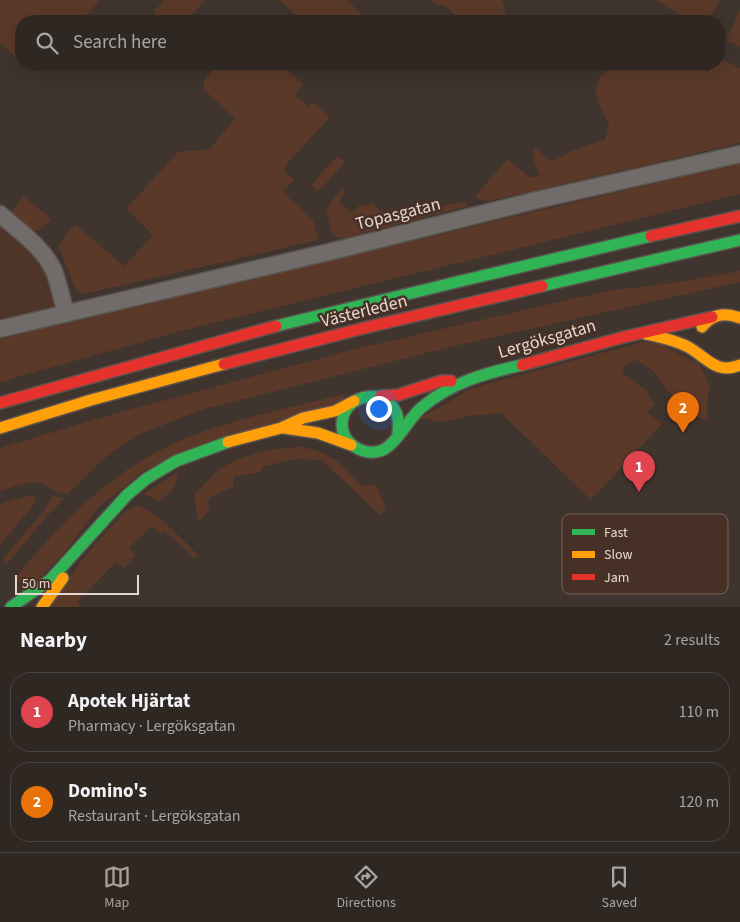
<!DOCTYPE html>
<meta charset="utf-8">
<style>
body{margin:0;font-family:"Source Sans 3",sans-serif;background:#372f2a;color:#f1f3f6}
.scale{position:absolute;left:15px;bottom:12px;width:124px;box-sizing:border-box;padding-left:5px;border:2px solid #e6d8d1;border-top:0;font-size:14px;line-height:18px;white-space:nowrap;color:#e6d8d1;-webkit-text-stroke:4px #473126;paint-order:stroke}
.you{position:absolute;left:378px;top:408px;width:18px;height:18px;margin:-12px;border:4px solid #fff;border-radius:50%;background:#1a73e8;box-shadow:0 0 0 8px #1a73e833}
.badge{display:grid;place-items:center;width:32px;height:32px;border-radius:50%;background:#ac9f98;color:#fff;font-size:16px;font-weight:700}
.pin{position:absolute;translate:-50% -41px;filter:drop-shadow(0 1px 2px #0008)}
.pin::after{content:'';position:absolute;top:26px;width:18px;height:15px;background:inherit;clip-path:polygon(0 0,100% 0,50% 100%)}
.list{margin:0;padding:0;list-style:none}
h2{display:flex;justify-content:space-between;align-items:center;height:65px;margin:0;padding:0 20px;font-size:21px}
h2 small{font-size:16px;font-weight:400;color:#a7a5a5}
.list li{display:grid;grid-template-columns:32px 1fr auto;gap:15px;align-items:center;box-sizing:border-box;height:80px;margin:0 10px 10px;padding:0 10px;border:1px solid #4a4440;border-radius:20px}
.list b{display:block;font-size:19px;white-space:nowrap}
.list p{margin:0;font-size:16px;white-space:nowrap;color:#a7a5a5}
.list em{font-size:16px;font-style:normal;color:#a7a5a5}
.icon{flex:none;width:28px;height:28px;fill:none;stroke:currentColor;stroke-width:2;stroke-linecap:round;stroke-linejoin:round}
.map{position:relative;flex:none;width:740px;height:607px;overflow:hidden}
.search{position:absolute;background:#2f2722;box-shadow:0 5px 20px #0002;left:15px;right:15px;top:15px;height:55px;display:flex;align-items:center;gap:12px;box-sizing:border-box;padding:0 18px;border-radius:20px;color:#a7a5a5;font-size:19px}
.sheet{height:245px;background:#2f2722}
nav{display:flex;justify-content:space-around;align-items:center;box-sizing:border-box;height:70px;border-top:1px solid #4a4440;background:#2f2722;font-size:14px;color:#a7a5a5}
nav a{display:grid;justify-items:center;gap:2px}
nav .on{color:#ac9f98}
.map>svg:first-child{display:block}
.built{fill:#4f3528}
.green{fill:#5a3929}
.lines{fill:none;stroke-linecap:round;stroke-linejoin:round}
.street-casing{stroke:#5b524d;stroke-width:19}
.fast-casing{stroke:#5b524d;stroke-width:14}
.slow-casing{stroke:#5b524d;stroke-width:14}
.jam-casing{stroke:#5b524d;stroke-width:14}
.street{stroke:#716b69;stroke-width:16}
.fast{stroke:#30b455;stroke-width:11}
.slow{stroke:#ff9f0a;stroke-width:11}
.jam{stroke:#e5322d;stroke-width:11}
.labels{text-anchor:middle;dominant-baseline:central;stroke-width:5;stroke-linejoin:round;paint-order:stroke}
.street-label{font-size:18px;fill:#e6d8d1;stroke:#473126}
.key{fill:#473126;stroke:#776359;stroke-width:1}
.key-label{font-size:14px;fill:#e6d8d1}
</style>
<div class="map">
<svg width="740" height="607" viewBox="0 0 740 607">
<rect width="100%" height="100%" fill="#3f342e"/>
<path class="built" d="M0,207L50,250L74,303L78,320L0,339Z"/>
<g class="green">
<path d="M0,0H100L81,21H21V62L0,43Z"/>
<path d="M164,0H205L186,21H154L155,10Z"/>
<path d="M279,0H347L369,21H303Z"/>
<path d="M431,0H502L506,14L515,21H462L447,7L434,3Z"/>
<path d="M655,0H720L708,21H691Z"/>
<path d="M740,10V47L726,40Z"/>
<path d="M719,58L740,68V143L490,201L481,200L475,196L508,159L530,178L540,175C535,165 531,158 535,148L552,162L573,150L605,140L609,123L601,109L595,89C597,85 599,79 602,75C619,59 658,61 678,68L683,64H693L708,72L712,64H719Z"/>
<path d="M217,64H280L303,84L295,95L308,106L313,102L330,117L287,164L284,170L294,180L283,192L313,221L319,240L84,294L76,290L58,245L75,224L124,266L153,235L126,209L178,152L210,149L235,118L204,90V81Z"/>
<path d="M337,156L345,162L320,190L316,191L312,184Z"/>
<path d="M740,163V194L181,331L0,382V339Z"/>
<path d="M342,189L346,192L338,201L352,213L360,205L366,206L373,203L385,215L392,218L461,202H464L468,206L340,239L333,235C325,207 323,211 342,189Z"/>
<path d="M24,196L51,219C47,223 43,229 38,230C30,231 17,217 12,211Z"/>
<path d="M740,271V282L450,347L204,409L140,434L108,455L68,494C55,493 53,489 43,484C31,479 11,488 0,491V448L106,416L355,349L607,291L672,283Z"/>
<path d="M642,342L658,343L699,364L710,386L708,395L707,420L699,418L667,390L653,371L636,360C627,362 624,364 622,373L646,390L655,405L646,411L662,424L591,500L501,413L468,416L443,422L420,418L473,388Z"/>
<path d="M344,394L346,399L146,469L99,507L64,553L27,591L16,577C62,520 117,466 186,438C236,418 291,408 344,394Z"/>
<path d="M303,447L321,452L336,460L361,485L366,486L376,484L386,509L380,515L322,460L295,459L262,467L261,472L234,477L233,487L210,497L207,503L210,510L199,522L198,520L194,494C204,487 210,476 220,469C239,455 279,447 303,447Z"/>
<path d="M179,471L173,490L159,501L143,494Z"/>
<path d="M33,494L36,497L34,504L0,545V504Z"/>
<path d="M52,496L63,498L64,499L48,515L7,564L3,559L6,556L45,509Z"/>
<path d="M138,506C161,514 180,538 198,555L194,558L165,531L161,534L152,526L129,548L136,555L124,568L115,563L77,602L81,607H51L80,562L124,512Z"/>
</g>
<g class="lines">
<defs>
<g id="street">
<path d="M0,214C19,231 43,247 54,271C59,284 62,300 66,313"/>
<path d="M0,329L329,252L537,200L740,154"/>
</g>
<g id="fast">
<path d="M542,286L740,240"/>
<path d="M276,326L461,281L651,236"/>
<path d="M398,434C398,429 399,423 398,419C392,386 343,391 342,424C342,443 362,456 380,451C395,447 408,419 421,408C450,383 485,373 522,365"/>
<path d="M11,607L50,580L127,495L146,479L176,461L228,442"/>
</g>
<g id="slow">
<path d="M702,327C712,314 725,312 740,318"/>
<path d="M646,334C660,337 675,340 688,347C707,357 715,375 740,365"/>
<path d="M0,428L91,400L224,364"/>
<path d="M284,428L318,433L351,445"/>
<path d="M228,442L281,428L303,418L335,411L354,401"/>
<path d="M42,607L63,578"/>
</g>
<g id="jam">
<path d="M651,236L740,216"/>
<path d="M224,364L368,327L542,286"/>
<path d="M522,365L624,337L712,317"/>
<path d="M381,396L398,395L441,381H451"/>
<path d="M0,403L276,326"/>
</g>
</defs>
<use href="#street" class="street-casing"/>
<use href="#fast" class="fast-casing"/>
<use href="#slow" class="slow-casing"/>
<use href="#jam" class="jam-casing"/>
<use href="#street" class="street"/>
<use href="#fast" class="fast"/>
<use href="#slow" class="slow"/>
<use href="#jam" class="jam"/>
</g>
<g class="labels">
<g class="street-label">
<text transform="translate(398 214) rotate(-14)">Topasgatan</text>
<text transform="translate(364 311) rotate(-14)">Västerleden</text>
<text transform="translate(547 339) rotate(-16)">Lergöksgatan</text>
</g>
</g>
<rect x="562" y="514" width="166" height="80" rx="8" class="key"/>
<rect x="572" y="529" width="23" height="6" fill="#30b455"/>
<rect x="572" y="551" width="23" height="7" fill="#ff9f0a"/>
<rect x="572" y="574" width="23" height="6" fill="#e5322d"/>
<g class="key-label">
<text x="604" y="537">Fast</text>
<text x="604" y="559">Slow</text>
<text x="604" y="582">Jam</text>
</g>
</svg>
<div class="scale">50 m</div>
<div class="you"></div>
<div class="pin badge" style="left:639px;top:492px;background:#e0444e">1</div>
<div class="pin badge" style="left:683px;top:433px;background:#e8710a">2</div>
<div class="search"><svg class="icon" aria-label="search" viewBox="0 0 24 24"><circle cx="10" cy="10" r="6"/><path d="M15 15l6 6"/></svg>Search here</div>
</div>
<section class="sheet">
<h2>Nearby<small>2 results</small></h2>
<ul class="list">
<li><span class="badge" style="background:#e0444e">1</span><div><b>Apotek Hjärtat</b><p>Pharmacy · Lergöksgatan</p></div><em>110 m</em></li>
<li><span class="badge" style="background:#e8710a">2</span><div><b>Domino's</b><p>Restaurant · Lergöksgatan</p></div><em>120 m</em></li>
</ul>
</section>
<nav>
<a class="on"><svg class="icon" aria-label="map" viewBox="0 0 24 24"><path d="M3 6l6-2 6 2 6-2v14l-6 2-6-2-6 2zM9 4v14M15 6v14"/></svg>Map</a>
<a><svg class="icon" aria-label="directions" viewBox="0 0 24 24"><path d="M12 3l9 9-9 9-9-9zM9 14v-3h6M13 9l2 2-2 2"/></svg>Directions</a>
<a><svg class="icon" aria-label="saved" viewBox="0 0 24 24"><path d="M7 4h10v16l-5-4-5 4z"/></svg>Saved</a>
</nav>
